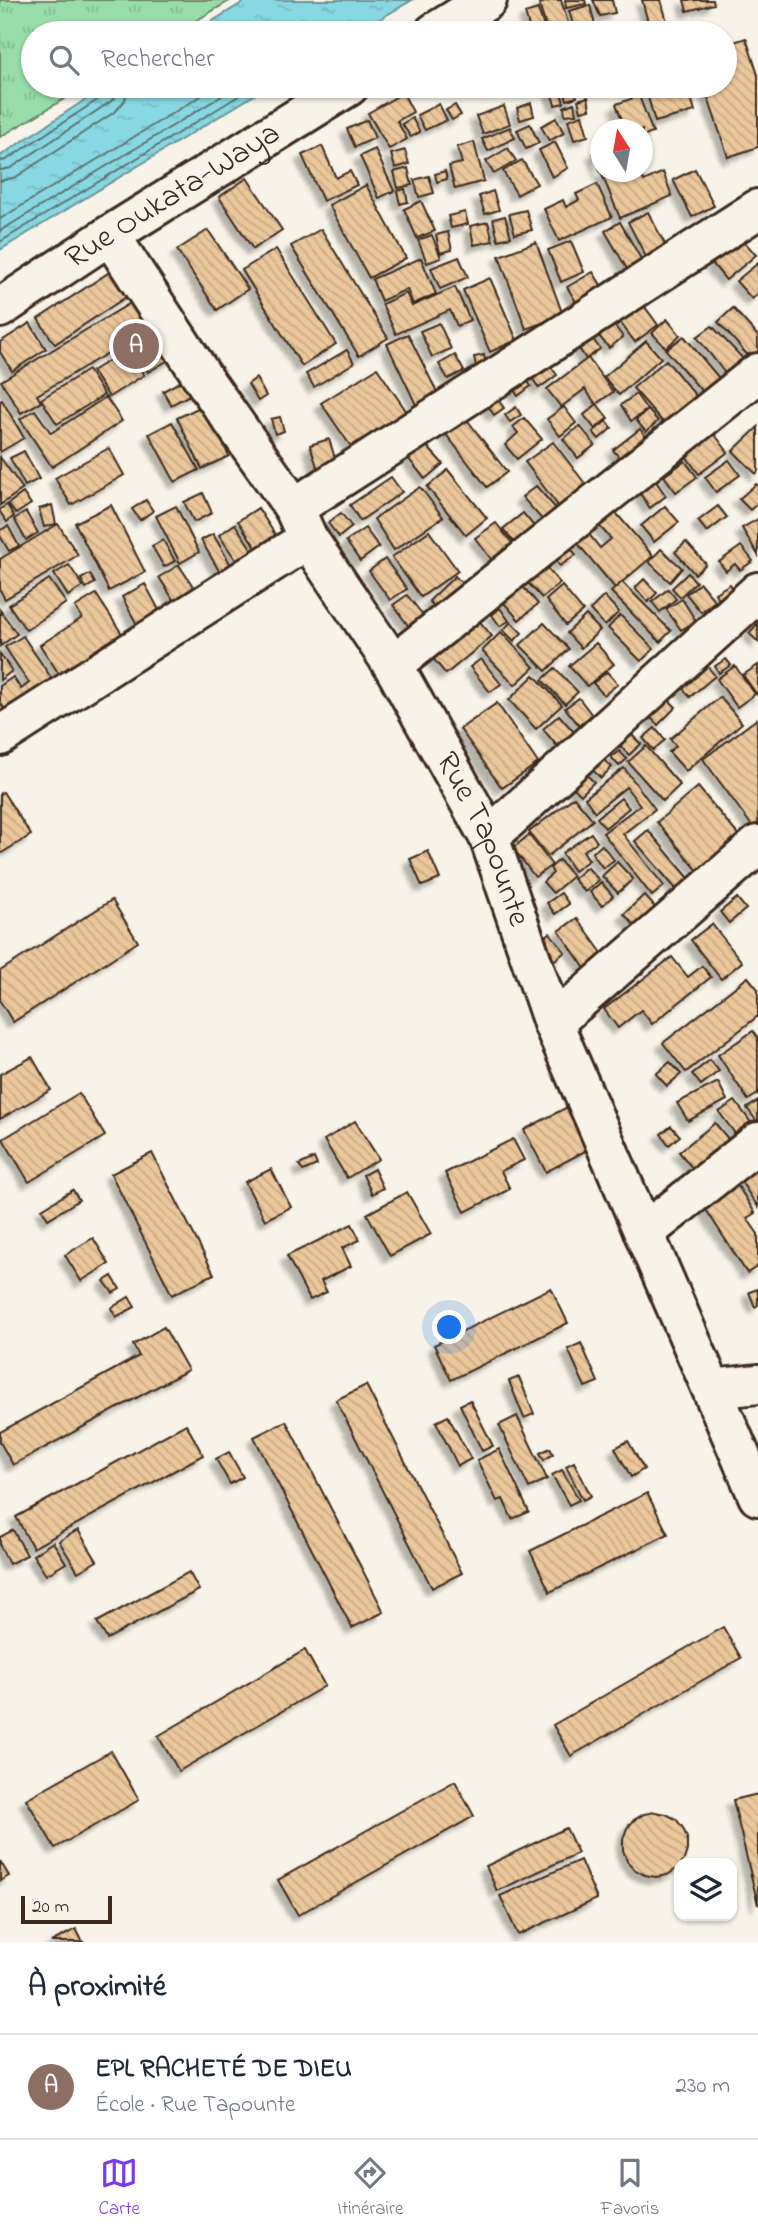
<!DOCTYPE html>
<html lang="fr">
<meta charset="utf-8">
<style>
body{margin:0;font-family:"Indie Flower",sans-serif;background:#f6f6f7;color:#1f2937}
.controls{position:absolute;right:21px;bottom:21px;display:grid;overflow:hidden;border-radius:14px;box-shadow:0 2px 5px #0004}
.controls button{width:63px;height:63px;display:grid;place-items:center;padding:0;border:0;border-bottom:2px solid #e0e1e3;background:#fff;color:#1f2937;font:35px sans-serif}
.compass{position:absolute;left:590px;top:119px;width:63px;height:63px;border-radius:50%;background:#fff;box-shadow:0 2px 5px #0004;rotate:349deg}
.scale{position:absolute;left:21px;bottom:18px;width:91px;box-sizing:border-box;padding-left:7px;border:4px solid #3b2a1e;border-top:0;font-size:19px;line-height:24px;white-space:nowrap;color:#3b2a1e;-webkit-text-stroke:5px #f7f3e8;paint-order:stroke}
.you{position:absolute;left:450px;top:1328px;width:24px;height:24px;margin:-18px;border:5px solid #fff;border-radius:50%;background:#1a73e8;box-shadow:0 0 0 10px #1a73e833}
.badge{display:grid;place-items:center;width:46px;height:46px;border-radius:50%;background:#7c3aed;color:#fff;font-size:23px;font-weight:700}
.pin{position:absolute;translate:-50% -50%;border:4px solid #fff;box-shadow:0 2px 7px #0006}
.list{margin:0;padding:0;list-style:none}
h2{display:flex;justify-content:space-between;align-items:center;height:91px;margin:0;padding:0 28px;font-size:30px}
h2 small{font-size:23px;font-weight:400;color:#747a83}
.list li{display:grid;grid-template-columns:46px 1fr auto;gap:21px;align-items:center;box-sizing:border-box;height:105px;padding:0 28px;border-top:2px solid #e0e1e3}
.list b{display:block;font-size:26px;white-space:nowrap}
.list p{margin:0;font-size:23px;white-space:nowrap;color:#747a83}
.list em{font-size:23px;font-style:normal;color:#747a83}
.icon{flex:none;width:38px;height:38px;fill:none;stroke:currentColor;stroke-width:2;stroke-linecap:round;stroke-linejoin:round}
.map{position:relative;flex:none;width:758px;height:1942px;overflow:hidden}
.search{position:absolute;background:#fff;box-shadow:0 2px 5px #0004;left:21px;right:21px;top:21px;height:77px;display:flex;align-items:center;gap:18px;box-sizing:border-box;padding:0 24px;border-radius:38px;color:#747a83;font-size:26px}
.sheet{height:196px;background:#fff}
nav{display:flex;justify-content:space-around;align-items:center;box-sizing:border-box;height:98px;border-top:2px solid #e0e1e3;background:#fff;font-size:19px;color:#747a83}
nav a{display:grid;justify-items:center;gap:4px}
nav .on{color:#7c3aed}
.map>svg:first-child{display:block}
.grass{fill:url(#grass-tufts);stroke:#698364;stroke-width:2}
.water{fill:url(#water-ripples);stroke:#699294;stroke-width:2}
.lines{fill:none;stroke-linecap:round;stroke-linejoin:round}
.shore{stroke:#5a706d;stroke-width:2}
.building{fill:url(#building-back-hatch);stroke:#3b2a1e;stroke-width:2;filter:url(#shadow)}
.minor-casing{stroke:#3b2a1e;stroke-width:44}
.minor{stroke:#f7f3e8;stroke-width:38}
.labels{text-anchor:middle;dominant-baseline:central;stroke-width:5;stroke-linejoin:round;paint-order:stroke}
.street-label{font-size:32px;fill:#3b2a1e;stroke:#f7f3e8}
</style>
<div class="map">
<svg width="758" height="1942" viewBox="0 0 758 1942">
<defs>
<pattern id="grass-tufts" width="24" height="20" patternUnits="userSpaceOnUse" patternTransform="scale(1.75)"><rect width="24" height="20" fill="#97dca9"/><path d="M3 7l-1-3M5 7V3M7 7l1-3M15 17l-1-3M17 17v-4M19 17l1-3" fill="none" stroke="#83bd91"/></pattern>
<pattern id="water-ripples" width="26" height="14" patternUnits="userSpaceOnUse" patternTransform="scale(1.75)"><rect width="26" height="14" fill="#88d8e3"/><path d="M2 4q2-2 4 0t4 0M15 11q2-2 4 0t4 0" fill="none" stroke="#76bac2"/></pattern>
<pattern id="building-back-hatch" width="6" height="6" patternUnits="userSpaceOnUse" patternTransform="scale(1.75)"><rect width="6" height="6" fill="#ebc79c"/><path d="M-1 5l2 2M0 0l6 6M5-1l2 2" fill="none" stroke="#caab86"/></pattern>
<filter id="shadow"><feDropShadow dx="-6" dy="6" stdDeviation="2" flood-color="#0004"/></filter>
</defs>
<rect width="100%" height="100%" fill="#f7f3e8"/>
<filter id="ink" filterUnits="userSpaceOnUse"><feTurbulence type="fractalNoise" baseFrequency=".0143" numOctaves="2"/><feDisplacementMap in="SourceGraphic" scale="14" xChannelSelector="R" yChannelSelector="G"/><feConvolveMatrix kernelMatrix="1 2 1 2 8 2 1 2 1" color-interpolation-filters="sRGB"/></filter>
<g filter="url(#ink)">
<path class="grass" d="M0,0H231L175,33H33V86H86L0,137Z"/>
<g class="water">
<path d="M247,0H412L356,33H193Z"/>
<path d="M106,86H269L0,250V156Z"/>
</g>
<g class="lines">
<g class="shore">
<path d="M0,161L6,160L105,95L109,86"/>
<path d="M0,170L11,168L110,102L116,96L117,86"/>
<path d="M0,181L16,177L116,111L125,100L128,86"/>
<path d="M0,219L217,86"/>
<path d="M0,231L238,86"/>
<path d="M0,242L255,86"/>
</g>
</g>
<g class="building">
<path d="M552,0H561L570,29L548,33L539,4Z"/>
<path d="M565,0H585L586,4L566,8Z"/>
<path d="M593,0H612L615,13L600,16Z"/>
<path d="M642,0H661L668,25L650,30Z"/>
<path d="M684,0H713L714,4L687,11Z"/>
<path d="M590,5L595,25L575,30L569,11Z"/>
<path d="M538,9L546,33H531L525,13Z"/>
<path d="M617,24L619,33H604L603,28Z"/>
<path d="M746,38L758,75V147L728,157L704,86H725V45Z"/>
<path d="M559,86L564,103L555,105L550,88Z"/>
<path d="M563,86H574L577,97L567,100Z"/>
<path d="M645,86H688L695,111L655,122Z"/>
<path d="M403,93L413,112L397,121L407,139L389,149L368,113Z"/>
<path d="M639,96L653,133L642,137V130H626L616,104Z"/>
<path d="M588,97L590,109L581,111L578,100Z"/>
<path d="M531,103L534,116L520,120L517,108Z"/>
<path d="M574,103L576,114L565,115L564,107Z"/>
<path d="M439,104L447,120L425,130L417,115Z"/>
<path d="M455,105L461,115L452,120L446,110Z"/>
<path d="M504,106L510,124L483,134L476,116Z"/>
<path d="M582,115L588,136L574,140L568,120Z"/>
<path d="M412,118L420,132L411,137L402,124Z"/>
<path d="M556,118L564,133L549,141L541,126Z"/>
<path d="M367,120L375,138L355,147L347,129Z"/>
<path d="M530,124L539,143L526,149L517,130Z"/>
<path d="M510,127L515,138L488,151L482,139Z"/>
<path d="M474,142L484,181L455,189L449,166L462,163L457,147Z"/>
<path d="M555,142L568,168L552,177L539,150Z"/>
<path d="M322,146L336,178L350,171L357,185L323,201L302,155Z"/>
<path d="M508,148L516,161L494,174L486,161Z"/>
<path d="M375,149L394,191L379,198L360,156Z"/>
<path d="M405,150L409,164L395,168L391,154Z"/>
<path d="M600,150V172H640L644,181L663,172L672,196L620,218L593,153Z"/>
<path d="M522,160L537,184L517,195L503,171Z"/>
<path d="M408,168L412,185L398,188L394,172Z"/>
<path d="M695,169L714,206L692,217L673,180Z"/>
<path d="M445,171L447,179L437,182L435,174Z"/>
<path d="M429,176L434,193L419,197L414,180Z"/>
<path d="M247,178L282,230L253,249L219,197Z"/>
<path d="M597,184L612,217L559,241L544,209L563,200L566,207L579,200L576,194Z"/>
<path d="M366,185L406,258L369,278L329,205Z"/>
<path d="M405,189L408,202L400,204L397,191Z"/>
<path d="M493,191L499,210L485,214L479,196Z"/>
<path d="M421,201L435,231L417,238L404,209Z"/>
<path d="M526,210L532,230L515,234L509,214Z"/>
<path d="M465,212L468,224L451,228L448,216Z"/>
<path d="M648,212L668,250L648,261L628,222Z"/>
<path d="M505,216L511,237L498,240L493,219Z"/>
<path d="M488,222L493,241L474,245L470,226Z"/>
<path d="M620,222L649,273L634,281L605,231Z"/>
<path d="M321,229L388,338L359,356L291,246Z"/>
<path d="M208,230L248,289L217,310L177,250Z"/>
<path d="M448,232L452,250L440,253L436,235Z"/>
<path d="M432,235L441,258L427,263L418,240Z"/>
<path d="M741,238L756,255L726,280L712,263Z"/>
<path d="M571,241L584,272L561,282L548,250Z"/>
<path d="M536,242L563,315L526,329L499,256Z"/>
<path d="M276,249L336,344L302,366L242,270Z"/>
<path d="M459,257L468,277L440,289L431,268Z"/>
<path d="M421,258L436,294L413,304L407,289L381,301L372,279Z"/>
<path d="M758,263V294L752,299L736,281Z"/>
<path d="M122,264L138,289L55,344L38,319Z"/>
<path d="M593,272L606,293L580,308L567,287Z"/>
<path d="M490,278L517,340L490,352L463,290Z"/>
<path d="M455,287L470,320L457,326L450,310L396,334L382,304L406,293L412,306Z"/>
<path d="M144,295L160,322L37,395L41,402L21,413L1,381Z"/>
<path d="M640,300L658,325L635,342L616,317Z"/>
<path d="M733,308L758,336V355L752,360L718,322Z"/>
<path d="M667,319L680,335L666,348L652,333Z"/>
<path d="M610,320L623,337L609,348L595,331Z"/>
<path d="M30,323L46,349L12,371L0,352V342Z"/>
<path d="M439,323L451,349L432,357L420,331Z"/>
<path d="M712,326L747,363L731,381L697,337Z"/>
<path d="M165,329L179,354L148,372L134,347Z"/>
<path d="M588,332L600,349L586,359L574,341Z"/>
<path d="M408,334L442,402L420,413L387,344Z"/>
<path d="M684,336L728,389L712,403L666,350Z"/>
<path d="M646,341L661,358L619,395L604,377Z"/>
<path d="M128,349L144,375L109,397L92,371Z"/>
<path d="M347,350L354,363L314,387L306,374Z"/>
<path d="M455,355L464,371L448,379L439,364Z"/>
<path d="M484,355L488,373L478,375L474,357Z"/>
<path d="M588,358L613,392L596,404L585,389L561,407L547,389Z"/>
<path d="M666,360L706,408L674,435L633,388Z"/>
<path d="M548,363L557,375L539,388L530,375Z"/>
<path d="M377,368L409,415L354,451L321,403Z"/>
<path d="M88,370L104,395L57,424L41,399Z"/>
<path d="M524,376L531,386L518,396L510,384Z"/>
<path d="M189,377L197,391L171,405L163,391Z"/>
<path d="M256,378L266,396L258,401L248,384Z"/>
<path d="M636,394L647,410L631,421L621,405Z"/>
<path d="M106,397L122,421L52,467L20,419L35,410L51,433Z"/>
<path d="M497,398L504,408L494,415L487,404Z"/>
<path d="M2,400L24,438L0,452V401Z"/>
<path d="M597,404L608,418L595,429L584,415Z"/>
<path d="M204,405L229,456L202,469L177,418Z"/>
<path d="M516,407L521,415L510,422L505,415Z"/>
<path d="M564,407L576,423L560,436L547,419Z"/>
<path d="M648,410L658,421L646,432L636,420Z"/>
<path d="M280,417L284,431L275,434L271,419Z"/>
<path d="M465,417L507,472L487,487L445,433Z"/>
<path d="M524,418L542,439L517,459L505,445L518,433L513,427Z"/>
<path d="M606,421L612,428L599,439L593,432Z"/>
<path d="M172,422L199,470L175,482L149,434Z"/>
<path d="M580,426L595,445L578,458L563,439Z"/>
<path d="M758,427V471L756,474L733,451Z"/>
<path d="M640,429L655,449L629,469L613,450Z"/>
<path d="M712,431L728,452L699,474L683,452Z"/>
<path d="M329,439L339,471L320,476L310,445Z"/>
<path d="M553,442L594,495L566,516L525,462Z"/>
<path d="M425,444L443,464L425,479L408,458Z"/>
<path d="M109,448L124,475L71,505L55,478Z"/>
<path d="M24,451L39,479L25,486L10,458Z"/>
<path d="M0,457L23,489L0,505Z"/>
<path d="M729,460L740,475L716,492L705,477Z"/>
<path d="M685,461L697,477L676,492L664,476Z"/>
<path d="M448,470L487,518L466,535L427,487Z"/>
<path d="M391,477L402,492L360,521L350,505Z"/>
<path d="M655,480L666,496L650,508L639,492Z"/>
<path d="M756,484L758,486V503L750,510L739,499Z"/>
<path d="M536,486L559,512L546,524L522,497Z"/>
<path d="M420,487L443,517L394,550L374,519Z"/>
<path d="M23,493L31,504L16,514L8,504Z"/>
<path d="M203,493L212,513L194,522L184,502Z"/>
<path d="M146,500L153,511L140,520L132,509Z"/>
<path d="M7,505L14,516L7,522L0,512V509Z"/>
<path d="M52,505L56,524L44,527L39,509Z"/>
<path d="M111,505L145,572L109,591L75,523Z"/>
<path d="M176,506L199,552L180,563L156,516Z"/>
<path d="M610,506L653,556L615,588L573,538L585,529L600,548L611,539L594,520Z"/>
<path d="M665,506L679,522L654,542L641,526Z"/>
<path d="M718,506L727,517L707,532L698,521Z"/>
<path d="M258,508L278,539L259,552L238,521Z"/>
<path d="M26,512L38,533L26,540L14,519Z"/>
<path d="M341,513L352,527L339,537L328,523Z"/>
<path d="M523,513L538,531L519,548L503,529Z"/>
<path d="M758,519V555L742,528Z"/>
<path d="M496,523L516,548L495,564L475,538Z"/>
<path d="M58,524L78,555L5,599L0,590V559Z"/>
<path d="M235,524L256,556L240,566L219,535Z"/>
<path d="M8,526L19,546L9,551L0,536V530Z"/>
<path d="M365,528L379,547L360,561L346,541Z"/>
<path d="M429,531L458,571L421,597L392,557Z"/>
<path d="M213,534L232,567L221,574L201,540Z"/>
<path d="M561,534L576,555L560,566L545,546Z"/>
<path d="M163,540L175,561L164,567L152,546Z"/>
<path d="M686,542L706,564L695,574L675,552Z"/>
<path d="M741,546L753,561L740,570L735,564L726,571L719,562Z"/>
<path d="M661,549L682,568L670,582L649,562Z"/>
<path d="M537,557L560,583L542,598L519,573Z"/>
<path d="M385,559L407,589L390,600L369,571Z"/>
<path d="M69,565L83,586L68,596L54,574Z"/>
<path d="M179,565L198,594L178,607L159,577Z"/>
<path d="M688,573L696,582L680,597L672,588Z"/>
<path d="M90,574L95,583L86,588L81,579Z"/>
<path d="M512,574L538,604L519,620L493,590Z"/>
<path d="M455,576L470,592L443,616L429,601Z"/>
<path d="M49,579L66,603L26,630L9,605Z"/>
<path d="M644,579L657,593L648,602L635,588Z"/>
<path d="M622,582L671,631L660,642L611,592Z"/>
<path d="M700,583L715,601L701,612L686,594Z"/>
<path d="M145,584L164,619L141,632L122,597Z"/>
<path d="M730,584L735,592L720,601L715,593Z"/>
<path d="M562,586L583,611L566,625L546,600Z"/>
<path d="M668,589L676,599L660,612L652,602Z"/>
<path d="M96,594L126,640L63,680L40,645L82,618L75,607Z"/>
<path d="M407,595L431,625L416,636L393,605Z"/>
<path d="M604,596L619,612L605,626L590,610Z"/>
<path d="M682,599L696,621L681,630L666,609Z"/>
<path d="M500,608L509,621L500,626L492,615Z"/>
<path d="M0,610L17,634L0,646Z"/>
<path d="M586,615L600,630L581,648L567,633Z"/>
<path d="M620,615L654,649L641,661L608,628Z"/>
<path d="M476,617L492,636L446,674L430,655Z"/>
<path d="M511,622L522,633L514,641L503,630Z"/>
<path d="M544,623L569,649L546,671L520,645Z"/>
<path d="M758,623V642L749,633Z"/>
<path d="M501,632L534,667L515,685L482,651Z"/>
<path d="M23,636L56,685L9,716L0,702V686L13,677L21,689L29,683L5,647Z"/>
<path d="M596,643L614,664L587,686L569,666Z"/>
<path d="M0,654L12,671L0,680Z"/>
<path d="M481,659L501,684L490,692L470,667Z"/>
<path d="M726,659L731,665L719,673L715,666Z"/>
<path d="M705,663L715,676L690,697L679,683Z"/>
<path d="M758,665V696L743,675Z"/>
<path d="M735,666L755,694L737,707L717,679Z"/>
<path d="M555,668L578,692L565,704L542,680Z"/>
<path d="M607,672L618,684L604,695L593,683Z"/>
<path d="M534,675L562,705L536,729L509,700Z"/>
<path d="M663,694L676,707L658,725L645,712Z"/>
<path d="M720,697L742,723L686,771L669,752L676,746L670,739Z"/>
<path d="M579,698L592,715L579,725L565,708Z"/>
<path d="M497,703L538,763L502,788L460,729Z"/>
<path d="M559,715L574,732L557,746L543,729Z"/>
<path d="M757,719L758,828L755,830L703,759Z"/>
<path d="M624,727L641,744L629,755L612,738Z"/>
<path d="M655,728L665,740L653,750L643,738Z"/>
<path d="M646,746L680,785L663,801L628,762Z"/>
<path d="M594,751L612,767L601,778L584,762Z"/>
<path d="M619,751L627,759L619,766L611,757Z"/>
<path d="M578,766L594,782L581,795L565,779Z"/>
<path d="M624,768L655,809L623,834L664,886L652,896L603,833L640,805L626,787L595,812L585,798Z"/>
<path d="M698,787L745,843L704,878L657,822Z"/>
<path d="M3,792L31,835L0,854V793Z"/>
<path d="M574,797L593,820L548,856L529,832Z"/>
<path d="M621,798L629,808L605,828L597,818Z"/>
<path d="M648,830L694,884L681,895L635,841Z"/>
<path d="M591,833L597,842L583,851L589,860L574,871L562,853Z"/>
<path d="M529,835L552,865L535,877L513,848Z"/>
<path d="M602,845L614,860L603,868L592,853Z"/>
<path d="M428,851L440,879L422,886L410,859Z"/>
<path d="M559,860L573,876L553,893L543,882L553,873L550,868Z"/>
<path d="M617,862L633,879L618,893L602,876Z"/>
<path d="M587,867L599,880L585,892L573,879Z"/>
<path d="M601,882L613,896L602,906L590,892Z"/>
<path d="M561,893L569,904L555,914L547,903Z"/>
<path d="M644,895L666,919L646,938L624,914Z"/>
<path d="M737,898L746,909L729,923L720,912Z"/>
<path d="M112,900L138,942L13,1022L0,1001V971Z"/>
<path d="M577,918L609,963L591,977L559,931Z"/>
<path d="M712,924L742,962L721,979L691,940Z"/>
<path d="M550,933L565,952L552,962L537,942Z"/>
<path d="M672,957L688,977L702,966L711,977L652,1024L641,1010L618,1028L604,1009Z"/>
<path d="M748,977L758,989V1016L686,1072L663,1043Z"/>
<path d="M753,1031L758,1038V1094L748,1100L718,1055Z"/>
<path d="M32,1057L51,1090L0,1119V1074Z"/>
<path d="M710,1060L719,1071L701,1085L692,1074Z"/>
<path d="M670,1062L681,1074L667,1086L656,1074Z"/>
<path d="M718,1082L727,1100L688,1121L677,1103Z"/>
<path d="M79,1093L105,1136L29,1182L3,1139Z"/>
<path d="M735,1101L755,1128L740,1140L719,1112Z"/>
<path d="M758,1101V1123L747,1108Z"/>
<path d="M567,1107L589,1149L546,1172L524,1130Z"/>
<path d="M355,1121L379,1159L347,1178L324,1140Z"/>
<path d="M715,1123L739,1152L703,1181L679,1152Z"/>
<path d="M671,1126L680,1136L669,1145L661,1134Z"/>
<path d="M513,1139L524,1160L501,1171L510,1189L465,1212L445,1173Z"/>
<path d="M152,1153L214,1274L172,1295L111,1174Z"/>
<path d="M314,1158L317,1165L303,1171L299,1165Z"/>
<path d="M758,1168V1207L740,1180Z"/>
<path d="M271,1169L291,1207L265,1220L245,1182Z"/>
<path d="M374,1169L383,1188L372,1194L363,1175Z"/>
<path d="M738,1186L755,1213L747,1218L758,1234V1266L747,1273L705,1208Z"/>
<path d="M73,1190L79,1200L48,1219L42,1209Z"/>
<path d="M407,1192L431,1234L390,1256L367,1214Z"/>
<path d="M352,1224L360,1240L342,1248L351,1266L321,1281L327,1292L310,1300L287,1256Z"/>
<path d="M93,1238L109,1264L81,1281L65,1255Z"/>
<path d="M112,1276L120,1289L113,1293L104,1281Z"/>
<path d="M551,1288L568,1323L451,1380L434,1345Z"/>
<path d="M758,1289V1305L755,1307L749,1292Z"/>
<path d="M129,1297L135,1307L116,1317L111,1308Z"/>
<path d="M164,1327L188,1370L13,1465L0,1442V1432L139,1356L133,1345Z"/>
<path d="M581,1343L598,1382L585,1387L568,1349Z"/>
<path d="M519,1377L534,1414L524,1418L509,1381Z"/>
<path d="M366,1385L462,1573L432,1588L336,1400Z"/>
<path d="M470,1400L493,1446L482,1451L460,1405Z"/>
<path d="M448,1416L471,1459L458,1466L436,1422Z"/>
<path d="M517,1416L547,1479L529,1488L499,1425Z"/>
<path d="M286,1421L384,1612L352,1628L254,1437Z"/>
<path d="M186,1424L203,1455L33,1548L16,1517Z"/>
<path d="M628,1441L644,1469L631,1477L615,1448Z"/>
<path d="M550,1448L553,1454L544,1460L540,1453Z"/>
<path d="M499,1449L529,1512L512,1519L503,1499L497,1501L477,1460Z"/>
<path d="M229,1452L243,1477L230,1484L216,1459Z"/>
<path d="M574,1462L591,1496L583,1500L566,1466Z"/>
<path d="M562,1470L579,1500L569,1505L552,1475Z"/>
<path d="M647,1493L668,1534L550,1592L530,1551Z"/>
<path d="M13,1530L27,1555L9,1564L0,1546V1537Z"/>
<path d="M78,1530L97,1561L78,1572L59,1541Z"/>
<path d="M53,1542L66,1563L46,1575L33,1555Z"/>
<path d="M189,1572L199,1590L107,1639L97,1622Z"/>
<path d="M723,1627L741,1658L571,1756L553,1725Z"/>
<path d="M305,1650L325,1686L179,1771L158,1736Z"/>
<path d="M111,1751L139,1800L55,1848L26,1799Z"/>
<path d="M455,1781L474,1816L298,1915L278,1880Z"/>
<path d="M758,1794V1905L733,1800Z"/>
<path d="M655,1812L666,1814L676,1819L683,1828L687,1838V1850L684,1860L677,1869L667,1875L656,1877L645,1875L635,1870L627,1861L623,1850V1839L627,1828L634,1820L644,1814Z"/>
<path d="M566,1828L578,1853L497,1891L486,1866Z"/>
<path d="M580,1860L597,1899L518,1935L500,1896Z"/>
<path d="M0,1861L9,1876L0,1881Z"/>
<path d="M76,1929L83,1942H51Z"/>
</g>
<g class="lines">
<defs>
<g id="minor">
<path d="M434,33L487,0"/>
<path id="s1" d="M110,235L209,387L294,508L308,539L393,665L489,837L553,1023L758,1496"/>
<path id="s2" d="M0,308L110,235L349,86"/>
<path d="M294,508L758,209"/>
<path d="M393,665L758,373"/>
<path d="M0,736L308,539"/>
<path d="M489,837L758,592"/>
<path d="M553,1023L758,845"/>
<path d="M644,1233L758,1142"/>
<path d="M712,1389L758,1384"/>
</g>
</defs>
<use href="#minor" class="minor-casing"/>
<use href="#minor" class="minor"/>
</g>
</g>
<g class="labels">
<g class="street-label">
<text stroke="none"><textPath href="#s2" startOffset="206">Rue Oukata-Waya</textPath></text>
<text stroke="none"><textPath href="#s1" startOffset="712">Rue Tapounte</textPath></text>
</g>
</g>
</svg>
<div class="controls">
<button><svg class="icon" aria-label="layers" viewBox="0 0 24 24"><path d="M12 4l9 5-9 5-9-5zM3 14l9 5 9-5"/></svg></button>
</div>
<svg class="compass" viewBox="-18 -18 36 36"><path d="M0-13l5 13h-10z" fill="#e53935"/><path d="M0 13l5-13h-10z" fill="#747a83"/></svg>
<div class="scale">20 m</div>
<div class="you"></div>
<div class="pin badge" style="left:136px;top:346px;background:#8d6e63">A</div>
<div class="search"><svg class="icon" aria-label="search" viewBox="0 0 24 24"><circle cx="10" cy="10" r="6"/><path d="M15 15l6 6"/></svg>Rechercher</div>
</div>
<section class="sheet">
<h2>À proximité<small></small></h2>
<ul class="list">
<li><span class="badge" style="background:#8d6e63">A</span><div><b>EPL RACHETÉ DE DIEU</b><p>École · Rue Tapounte</p></div><em>230 m</em></li>
</ul>
</section>
<nav>
<a class="on"><svg class="icon" aria-label="map" viewBox="0 0 24 24"><path d="M3 6l6-2 6 2 6-2v14l-6 2-6-2-6 2zM9 4v14M15 6v14"/></svg>Carte</a>
<a><svg class="icon" aria-label="directions" viewBox="0 0 24 24"><path d="M12 3l9 9-9 9-9-9zM9 14v-3h6M13 9l2 2-2 2"/></svg>Itinéraire</a>
<a><svg class="icon" aria-label="saved" viewBox="0 0 24 24"><path d="M7 4h10v16l-5-4-5 4z"/></svg>Favoris</a>
</nav>
